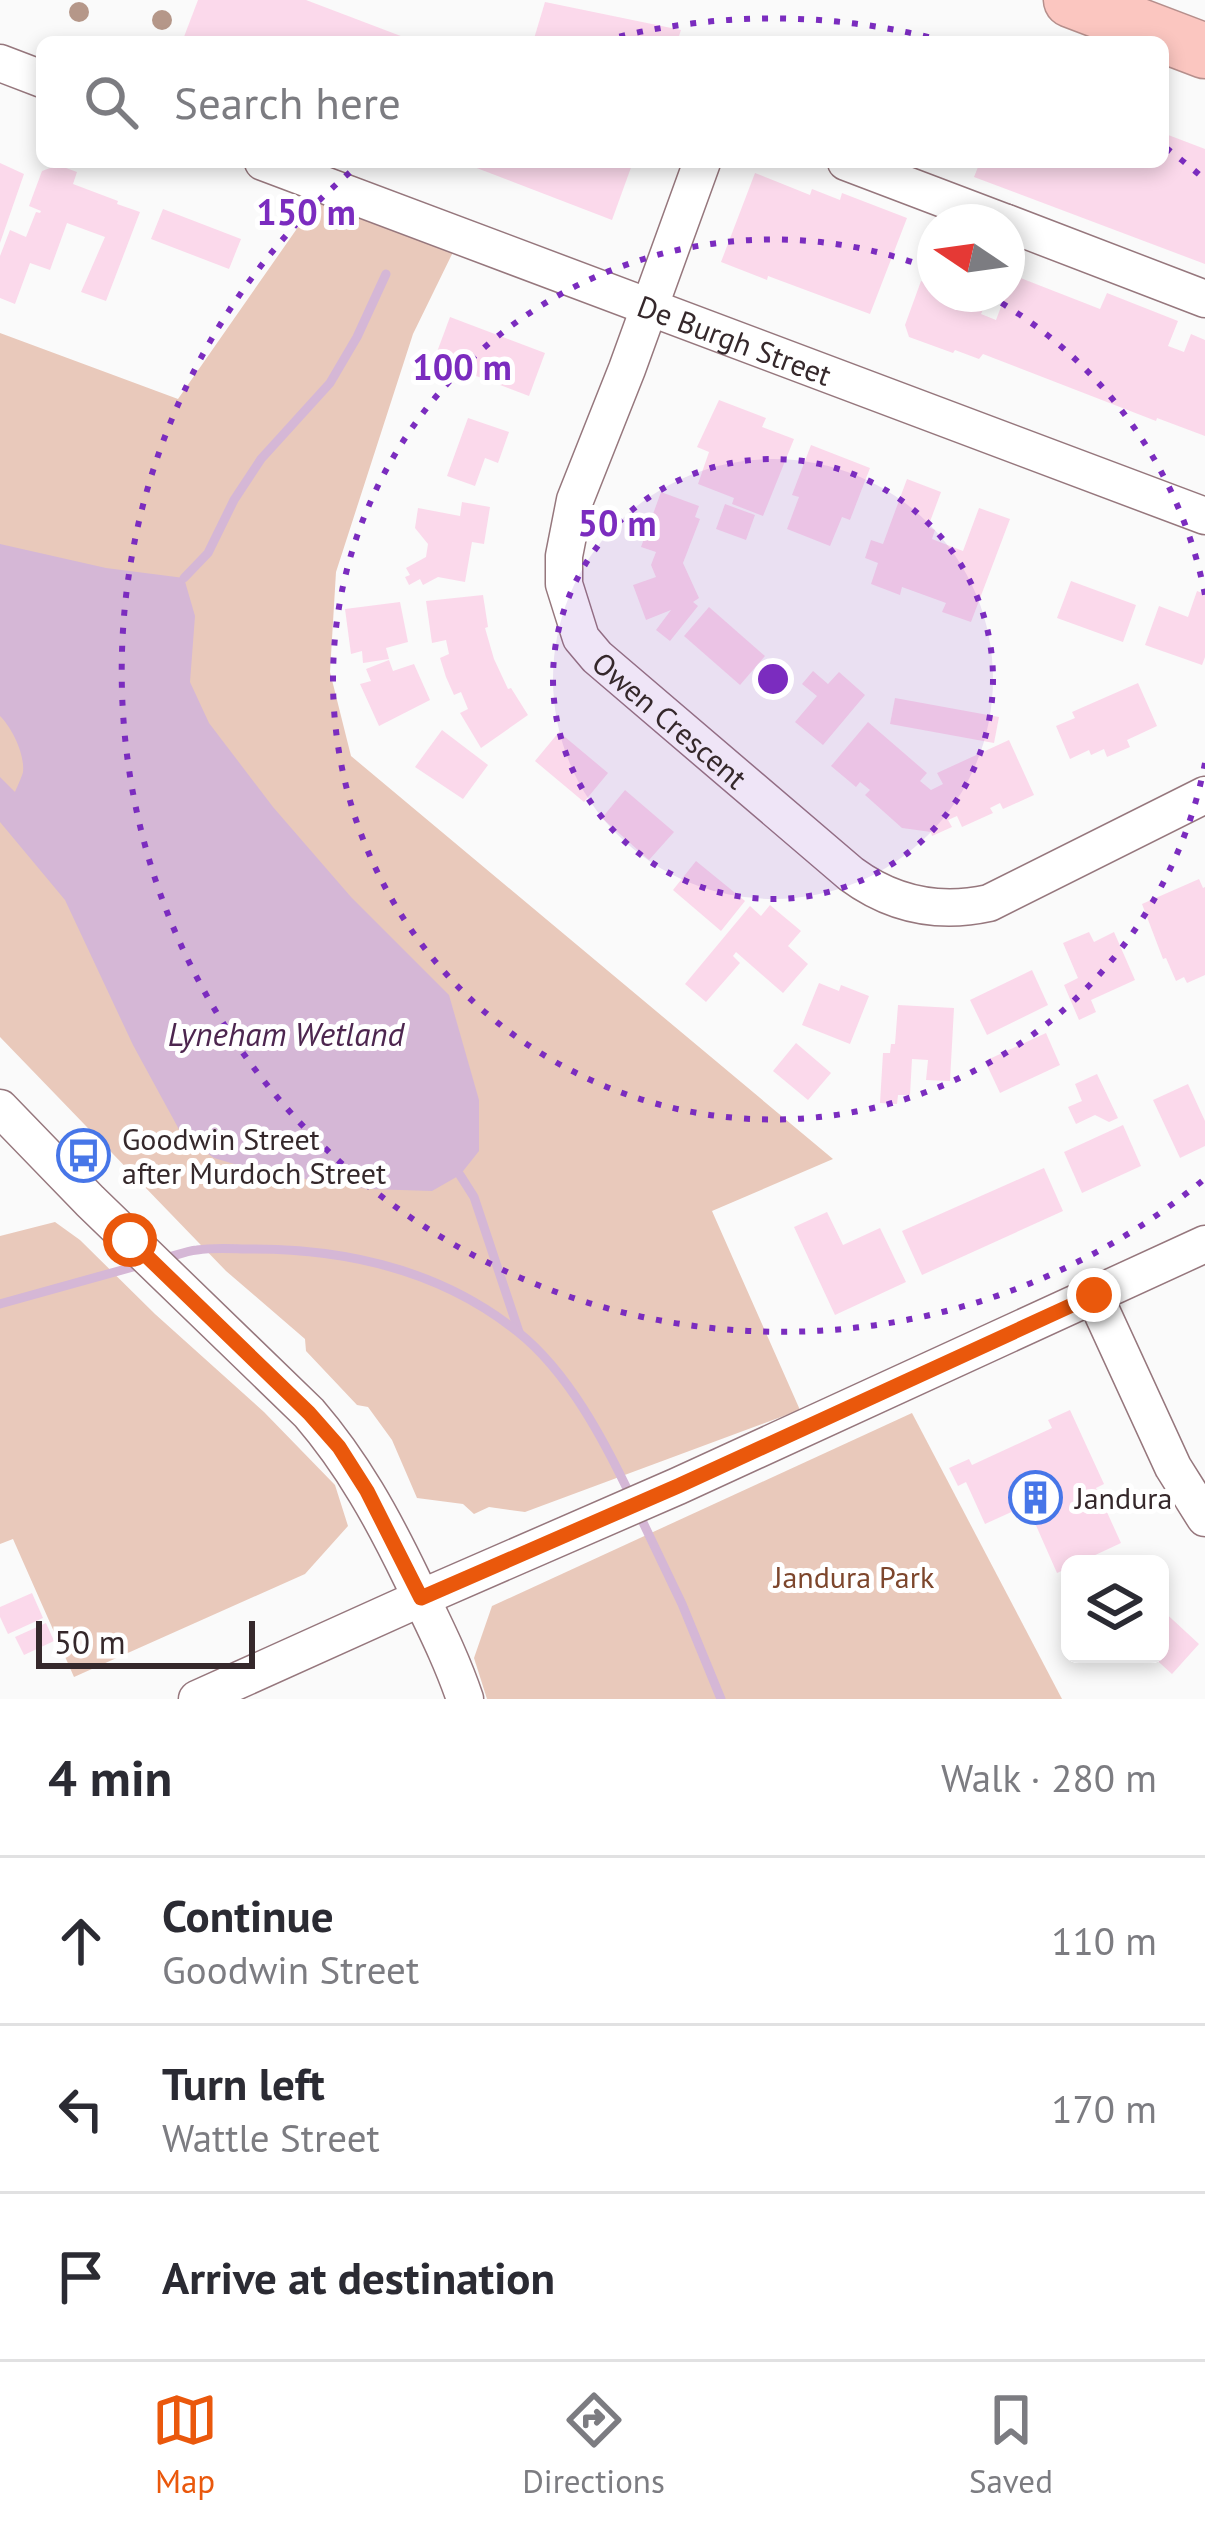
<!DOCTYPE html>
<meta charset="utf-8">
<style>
body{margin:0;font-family:"PT Sans",sans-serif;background:#f7f7f7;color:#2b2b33}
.controls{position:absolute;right:36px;bottom:36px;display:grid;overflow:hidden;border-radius:18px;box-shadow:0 6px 18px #0003}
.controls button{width:108px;height:108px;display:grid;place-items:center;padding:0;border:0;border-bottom:3px solid #e1e1e2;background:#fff;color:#2b2b33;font:60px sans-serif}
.compass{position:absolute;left:917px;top:204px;width:108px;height:108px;border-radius:50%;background:#fff;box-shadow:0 6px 18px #0003;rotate:283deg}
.scale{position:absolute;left:36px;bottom:30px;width:219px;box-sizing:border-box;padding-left:12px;border:6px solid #35282b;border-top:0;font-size:33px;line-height:42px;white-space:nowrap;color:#35282b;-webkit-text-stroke:9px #fff;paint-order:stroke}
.stop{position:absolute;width:36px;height:36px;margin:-27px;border:9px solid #ea580c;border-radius:50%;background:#fff}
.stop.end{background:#ea580c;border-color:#fff;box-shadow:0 3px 12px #0008}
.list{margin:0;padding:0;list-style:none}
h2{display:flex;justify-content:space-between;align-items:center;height:156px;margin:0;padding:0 48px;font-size:51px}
h2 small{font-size:39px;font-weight:400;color:#7c7c81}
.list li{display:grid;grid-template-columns:78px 1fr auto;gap:36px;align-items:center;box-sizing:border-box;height:168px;padding:0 48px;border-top:3px solid #e1e1e2}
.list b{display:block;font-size:45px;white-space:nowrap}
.list p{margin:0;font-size:39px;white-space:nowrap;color:#7c7c81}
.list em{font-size:39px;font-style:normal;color:#7c7c81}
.icon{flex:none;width:66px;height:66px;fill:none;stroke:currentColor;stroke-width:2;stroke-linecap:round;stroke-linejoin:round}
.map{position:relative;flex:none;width:1205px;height:1699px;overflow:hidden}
.search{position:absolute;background:#fff;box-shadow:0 6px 18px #0003;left:36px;right:36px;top:36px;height:132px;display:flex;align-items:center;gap:30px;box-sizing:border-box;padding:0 42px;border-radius:18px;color:#7c7c81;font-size:45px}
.sheet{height:660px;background:#fff}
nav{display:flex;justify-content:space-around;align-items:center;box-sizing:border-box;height:168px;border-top:3px solid #e1e1e2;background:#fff;font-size:33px;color:#7c7c81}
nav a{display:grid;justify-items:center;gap:6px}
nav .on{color:#ea580c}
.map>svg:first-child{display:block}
.green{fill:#e9c9bb}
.water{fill:#d5b7d6}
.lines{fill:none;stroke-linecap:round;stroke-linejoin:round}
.stream{stroke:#d5b7d6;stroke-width:9}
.building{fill:#fbd9eb}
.minor-casing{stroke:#96777d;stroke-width:39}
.highway-casing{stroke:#b68f8c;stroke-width:57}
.minor{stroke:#fff;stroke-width:36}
.highway{stroke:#fbc6c0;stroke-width:54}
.tree{fill:#b59789}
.route{stroke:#ea580c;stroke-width:15}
.ring{fill:none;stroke:#7b2cbf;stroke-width:6;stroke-dasharray:6 12}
.labels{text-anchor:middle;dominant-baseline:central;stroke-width:10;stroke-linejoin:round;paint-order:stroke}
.street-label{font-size:30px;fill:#35282b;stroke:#fff}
.poi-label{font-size:30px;fill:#35282b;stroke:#fff;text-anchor:start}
.park-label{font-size:30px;fill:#7d462c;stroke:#fff}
.water-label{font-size:33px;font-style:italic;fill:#4d264f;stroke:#fff}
.centre{fill:#7b2cbf;stroke:#fff;stroke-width:6}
.ring-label{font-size:36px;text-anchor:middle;font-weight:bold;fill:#7b2cbf;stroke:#fff;stroke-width:10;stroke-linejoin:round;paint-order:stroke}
</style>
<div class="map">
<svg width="1205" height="1699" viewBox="0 0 1205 1699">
<rect width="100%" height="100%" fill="#fafafa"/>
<g class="green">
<path d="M319,197L455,248L413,334L336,572L330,672L351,756L833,1159L712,1211L800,1410L525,1512L489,1507L474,1514L463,1504L417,1498L392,1440L368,1407L357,1405L306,1351L305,1339L226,1271L0,1037V333L178,399Z"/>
<path d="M55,1222L80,1240L155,1314L264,1412L335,1485L348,1526L305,1574L74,1677L13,1539L0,1544V1236Z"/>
<path d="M912,1413L1062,1699H487L474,1658L492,1606Z"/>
</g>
<path class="water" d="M0,544L106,568L184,578L195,616L190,682L209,723L273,807L351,897L449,995L479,1100V1151L460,1175L432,1191L369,1189L261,1172L214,1158L182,1135L133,1045L65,900L0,822V777L15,792C16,790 23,774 23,772C25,754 12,728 0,716Z"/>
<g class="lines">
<g class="stream">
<path d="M184,578L208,553L234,500L261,459L330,383L357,337L386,274"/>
<path d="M460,1175L474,1197L519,1332"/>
<path d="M162,1259C174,1256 186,1251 197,1250C215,1247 235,1249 252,1249C347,1249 442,1271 518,1332C568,1372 604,1440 631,1497"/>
<path d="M0,1304L140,1265"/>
<path d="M638,1512L682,1604L721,1699"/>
</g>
</g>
<g class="building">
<path d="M198,0H306L406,38L405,42H182Z"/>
<path d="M545,2L681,30L677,42H533Z"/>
<path d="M1163,133L1205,149V264L974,177L980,162H1163Z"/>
<path d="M461,162H633L612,220Z"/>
<path d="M0,163L24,174L0,243Z"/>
<path d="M58,165L77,172L73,184L118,201L117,204L140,212L106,301L81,292L105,237L67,223L50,270L30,263L15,304L0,298V256L10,230L26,237L36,212L40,213L41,211L29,206L42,171Z"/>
<path d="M755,173L810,195L812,189L840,200L842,193L907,218L870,314L768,276L767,280L721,262Z"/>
<path d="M163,209L241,239L229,269L151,239Z"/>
<path d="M1013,275L1100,309L1107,293L1178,321L1168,346L1184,352L1191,334L1205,340V436L1157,418L1156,421L983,354L979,359L955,350L953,353L909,337L905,325L921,281L935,286V294H956L985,305L981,314L996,320Z"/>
<path d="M450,317L545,353L529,396L434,360Z"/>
<path d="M719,400L766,418L762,427L794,439L763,516L732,504L734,498L698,484L709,452L697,447Z"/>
<path d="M468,418L509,432L498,463L485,458L475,486L447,476Z"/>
<path d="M811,445L870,468L850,520L842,517L830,546L787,529L799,497L792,495Z"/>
<path d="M907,479L941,492L928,527L935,530L932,539L963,551L979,508L1010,519L971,622L942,612L946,603L902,587L900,595L871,584L878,563L865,558L871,540L883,544Z"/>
<path d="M661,492L699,506L695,517L700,519L683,563L699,598L693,602L698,606L670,641L656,630L671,610L646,620L633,585L656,577L651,565L656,552L641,547Z"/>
<path d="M462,502L490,507L484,544L472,542L465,582L438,577L423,585L420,579L409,585L405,577L410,575L406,568L426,557L428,544L415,528L418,508L460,516Z"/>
<path d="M725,504L755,515L746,540L716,529Z"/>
<path d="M1071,581L1136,605L1123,642L1057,618Z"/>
<path d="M1197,591L1205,594V657L1202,665L1145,645L1159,606L1188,617Z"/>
<path d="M483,595L488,627L485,628L494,659L508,689L511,688L528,715L481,748L460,713L468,709L461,692L454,695L446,677L440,658L449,654L446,640L432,643L426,601Z"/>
<path d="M400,602L408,642L386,648L389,659L363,663L362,651L351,654L345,609Z"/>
<path d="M709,607L765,656L740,685L684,636Z"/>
<path d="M389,660L393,671L414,664L430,700L379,726L360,684L371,681L366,669Z"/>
<path d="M813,671L828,684L839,672L865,695L823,745L795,722L817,696L802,684Z"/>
<path d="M1138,683L1157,726L1127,740L1130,747L1107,757L1104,749L1091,755L1089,750L1070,759L1056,726L1075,718L1072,712Z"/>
<path d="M895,698L999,717L994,743L890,724Z"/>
<path d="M868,722L927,773L920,781L931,790L943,784L937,773L1009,740L1034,795L1003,809L1000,803L990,808L993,813L962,827L957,816L948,820L952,827L932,836L931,832L902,828L865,795L870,790L860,782L856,787L831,766Z"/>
<path d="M442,730L488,765L463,799L415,767Z"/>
<path d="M559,732L608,773L584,802L535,761Z"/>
<path d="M625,790L674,832L649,860L602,818Z"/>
<path d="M696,861L745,901L721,931L673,890Z"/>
<path d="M1199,879L1203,888L1205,887V975L1187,983L1184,977L1176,981L1166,958L1163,959L1142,904Z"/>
<path d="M770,905L801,931L788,946L808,964L783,993L736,952L733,956L740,963L706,1002L685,984L750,906L761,916Z"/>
<path d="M1089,932L1094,942L1114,932L1135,980L1091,1000L1096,1012L1079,1020L1064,985L1078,978L1063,943Z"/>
<path d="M1032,970L1048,1005L987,1035L970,1000Z"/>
<path d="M819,983L839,991L841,985L869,996L850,1044L802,1025Z"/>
<path d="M898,1005L954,1008L950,1081L926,1080L928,1060L912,1059L910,1095H898L897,1104L880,1103L883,1053H890L891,1044H895Z"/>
<path d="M1046,1033L1060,1065L1000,1093L985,1061Z"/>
<path d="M796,1043L831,1073L808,1100L773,1071Z"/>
<path d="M1097,1074L1118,1118L1109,1122L1095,1115L1076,1124L1068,1107L1082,1101L1075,1084Z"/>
<path d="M1188,1084L1205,1121V1146L1180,1158L1153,1100Z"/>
<path d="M1123,1125L1141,1166L1082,1193L1064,1152Z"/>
<path d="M1044,1168L1063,1211L922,1275L902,1231Z"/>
<path d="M827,1212L843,1245L880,1228L906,1282L835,1315L794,1227Z"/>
<path d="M1070,1410L1104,1484L1096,1488L1121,1543L1076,1564H1070V1567L1057,1573L1027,1505L985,1524L966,1482L958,1486L949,1468L969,1459L972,1465L1052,1428L1048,1420Z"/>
<path d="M32,1593L43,1618L8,1634L0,1617V1607Z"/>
<path d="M1160,1608L1199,1644L1172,1674L1150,1654H1160Z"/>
<path d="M46,1623L54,1641L24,1655L15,1637Z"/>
</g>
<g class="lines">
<defs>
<g id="minor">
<path d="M0,63L42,79"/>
<path id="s1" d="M263,162L1205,516"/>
<path id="s2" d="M702,162L627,369L575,500L564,556V584L581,638L597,657L851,874C893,905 939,914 989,903L1205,795"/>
<path d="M846,162L1004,222"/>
<path d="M1007,223L1205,299"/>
<path d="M0,1108L90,1201L309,1413C353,1464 383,1519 412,1579C431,1619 451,1657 465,1699"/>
<path d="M1094,1295L1173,1467L1205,1518"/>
<path d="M197,1699L421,1598L678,1486L1205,1244"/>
</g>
<path id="highway" d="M1071,0L1205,51"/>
</defs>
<use href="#minor" class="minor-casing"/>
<use href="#highway" class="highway-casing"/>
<use href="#minor" class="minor"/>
<use href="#highway" class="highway"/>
</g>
<g class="tree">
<circle cx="79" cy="12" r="10"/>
<circle cx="162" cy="20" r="10"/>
</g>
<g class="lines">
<path class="route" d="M130,1240L309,1413L339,1447L367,1491L421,1598L678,1486L1094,1295"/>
</g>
<circle cx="773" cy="679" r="220" fill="#7b2cbf" fill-opacity=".12"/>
<g class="ring">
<circle cx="773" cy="679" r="220"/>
<path d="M1205 763A440 440 0 1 1 934 270M986 294A440 440 0 0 1 1205 595"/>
<path d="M1202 1181A660 660 0 1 1 362 162M602 41A660 660 0 0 1 944 41M1166 148A660 660 0 0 1 1202 177"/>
</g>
<defs>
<symbol id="bus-ring" viewBox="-11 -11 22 22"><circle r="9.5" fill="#fff" stroke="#4776e8" stroke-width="1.5"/><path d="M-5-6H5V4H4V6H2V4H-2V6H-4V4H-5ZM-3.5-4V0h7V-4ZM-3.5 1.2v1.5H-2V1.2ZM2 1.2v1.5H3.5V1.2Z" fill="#4776e8"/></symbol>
<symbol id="building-ring" viewBox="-11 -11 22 22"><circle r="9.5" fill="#fff" stroke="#4776e8" stroke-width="1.5"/><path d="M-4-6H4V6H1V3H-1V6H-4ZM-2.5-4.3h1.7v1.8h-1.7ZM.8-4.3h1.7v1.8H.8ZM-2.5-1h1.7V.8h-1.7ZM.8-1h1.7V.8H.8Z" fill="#4776e8"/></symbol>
</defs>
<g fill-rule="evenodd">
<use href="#bus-ring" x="54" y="1126" width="59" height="59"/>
<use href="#building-ring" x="1006" y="1468" width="59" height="59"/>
</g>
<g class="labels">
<g class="street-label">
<text stroke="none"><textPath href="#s1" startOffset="504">De Burgh Street</textPath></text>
<text stroke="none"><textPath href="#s2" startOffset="624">Owen Crescent</textPath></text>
</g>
<g class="poi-label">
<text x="122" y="1138">Goodwin Street<tspan x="122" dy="34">after Murdoch Street</tspan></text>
<text x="1075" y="1497">Jandura</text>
</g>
<g class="park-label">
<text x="854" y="1576">Jandura Park</text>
</g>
<g class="water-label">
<text x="286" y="1033">Lyneham Wetland</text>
</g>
</g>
<circle cx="773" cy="679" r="18" class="centre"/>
<g class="ring-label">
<text x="306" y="225">150 m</text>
<text x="462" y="380">100 m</text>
<text x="617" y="536">50 m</text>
</g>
</svg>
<div class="controls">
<button><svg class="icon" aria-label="layers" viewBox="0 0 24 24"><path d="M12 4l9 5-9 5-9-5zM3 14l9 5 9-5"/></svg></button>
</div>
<svg class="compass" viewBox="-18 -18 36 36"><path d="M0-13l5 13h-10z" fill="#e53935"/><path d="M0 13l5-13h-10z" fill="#7c7c81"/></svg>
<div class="scale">50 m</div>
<div class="stop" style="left:130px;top:1240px"></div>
<div class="stop end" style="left:1094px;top:1295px"></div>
<div class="search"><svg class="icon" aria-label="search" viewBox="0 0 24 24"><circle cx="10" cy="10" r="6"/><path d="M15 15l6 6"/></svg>Search here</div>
</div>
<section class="sheet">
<h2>4 min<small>Walk · 280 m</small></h2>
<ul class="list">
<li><svg class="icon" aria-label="ahead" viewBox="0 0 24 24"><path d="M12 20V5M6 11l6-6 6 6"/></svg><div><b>Continue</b><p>Goodwin Street</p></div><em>110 m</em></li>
<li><svg class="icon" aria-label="left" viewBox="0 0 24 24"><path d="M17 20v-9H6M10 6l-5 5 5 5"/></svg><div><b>Turn left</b><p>Wattle Street</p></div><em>170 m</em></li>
<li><svg class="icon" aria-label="arrive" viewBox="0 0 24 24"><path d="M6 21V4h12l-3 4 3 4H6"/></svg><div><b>Arrive at destination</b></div></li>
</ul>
</section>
<nav>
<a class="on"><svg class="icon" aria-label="map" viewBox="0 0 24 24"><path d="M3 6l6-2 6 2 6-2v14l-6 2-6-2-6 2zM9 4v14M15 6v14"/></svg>Map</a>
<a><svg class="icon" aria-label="directions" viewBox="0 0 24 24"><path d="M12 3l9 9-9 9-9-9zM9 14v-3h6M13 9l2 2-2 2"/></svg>Directions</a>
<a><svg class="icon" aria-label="saved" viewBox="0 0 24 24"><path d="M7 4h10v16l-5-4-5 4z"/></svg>Saved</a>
</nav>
